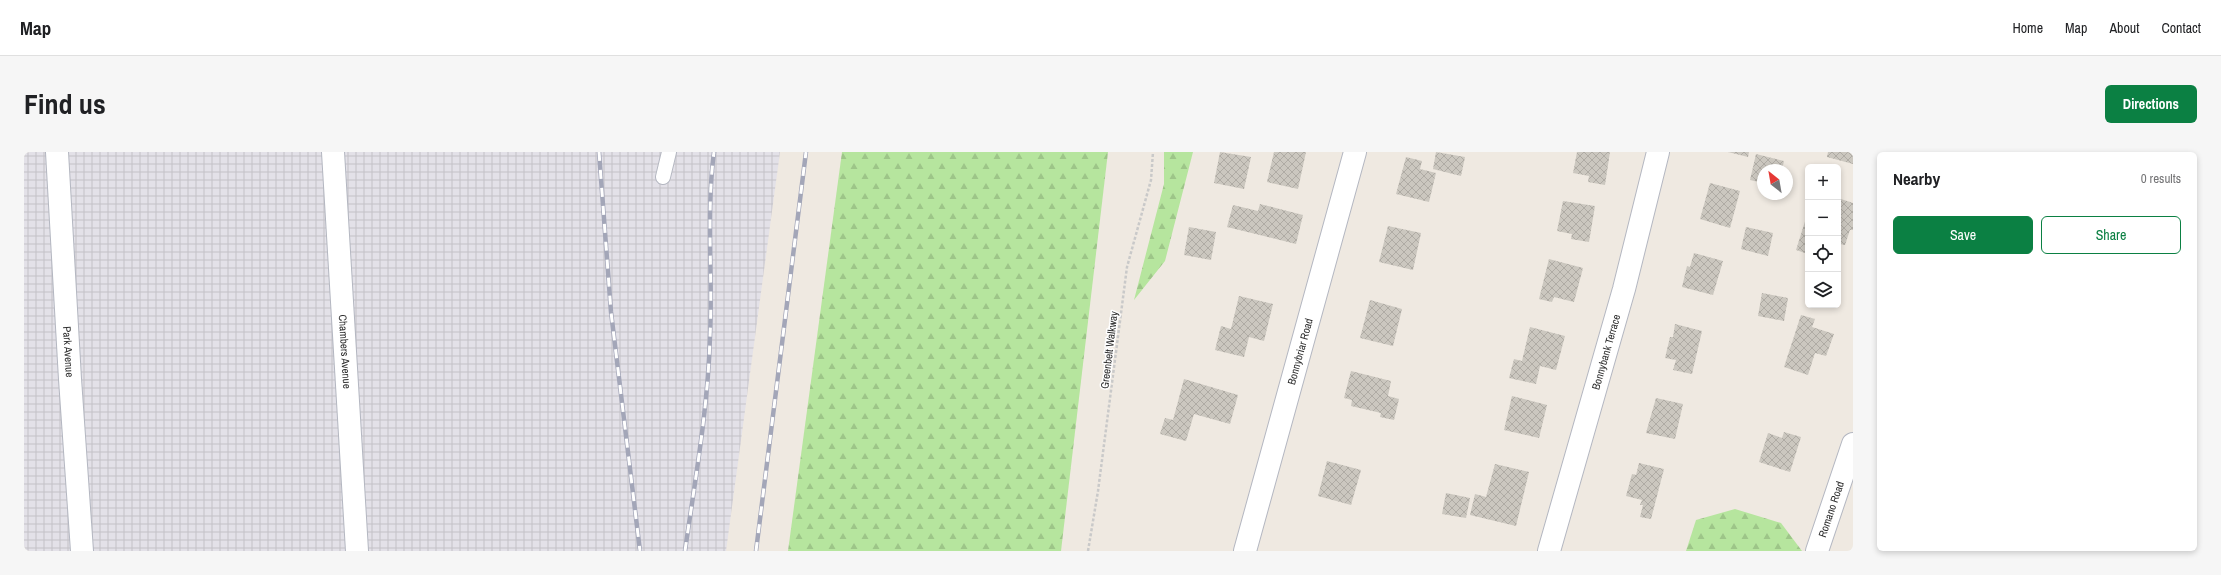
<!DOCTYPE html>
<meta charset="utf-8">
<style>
body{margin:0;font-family:"Archivo Narrow",sans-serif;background:#f6f6f6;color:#202124}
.controls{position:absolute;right:12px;top:12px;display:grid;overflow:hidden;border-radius:6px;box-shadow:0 2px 6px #0003}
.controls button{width:36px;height:36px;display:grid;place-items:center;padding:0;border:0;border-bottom:1px solid #e0e0e0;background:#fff;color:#202124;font:20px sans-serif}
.compass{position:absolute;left:1733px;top:12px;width:36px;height:36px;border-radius:50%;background:#fff;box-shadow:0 2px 6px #0003;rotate:329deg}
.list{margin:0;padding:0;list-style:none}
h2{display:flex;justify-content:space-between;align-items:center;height:52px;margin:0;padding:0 16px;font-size:17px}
h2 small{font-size:13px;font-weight:400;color:#757577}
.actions{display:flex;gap:8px;padding:12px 16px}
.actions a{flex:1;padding:9px 0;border:1px solid #0b8043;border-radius:6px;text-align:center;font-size:14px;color:#0b8043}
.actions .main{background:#0b8043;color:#fff}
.icon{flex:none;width:22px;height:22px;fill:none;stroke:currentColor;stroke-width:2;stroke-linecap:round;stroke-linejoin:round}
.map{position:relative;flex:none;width:1829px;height:399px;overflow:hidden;border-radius:6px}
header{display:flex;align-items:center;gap:24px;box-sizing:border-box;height:56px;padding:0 20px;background:#fff;border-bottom:1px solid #e0e0e0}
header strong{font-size:19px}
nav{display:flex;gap:22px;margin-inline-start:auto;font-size:14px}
.intro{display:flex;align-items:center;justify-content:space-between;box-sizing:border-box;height:96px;padding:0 24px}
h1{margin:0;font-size:28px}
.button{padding:10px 18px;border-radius:6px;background:#0b8043;color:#fff;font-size:14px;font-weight:700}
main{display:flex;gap:24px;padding:0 24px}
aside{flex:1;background:#fff;border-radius:6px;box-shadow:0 2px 6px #0003}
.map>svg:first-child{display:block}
.industrial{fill:url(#industrial-grid)}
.forest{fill:url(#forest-firs)}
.building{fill:url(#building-cross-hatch)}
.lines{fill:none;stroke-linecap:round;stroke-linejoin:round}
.lane-casing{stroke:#b4b7c1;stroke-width:16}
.street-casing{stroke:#b4b7c1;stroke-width:24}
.path{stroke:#c9c9c9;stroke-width:2.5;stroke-dasharray:3 2;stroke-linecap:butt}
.lane{stroke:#fff;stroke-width:14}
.street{stroke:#fff;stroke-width:22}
.rail-casing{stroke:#a3a6b8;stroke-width:4.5}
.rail{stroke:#fff;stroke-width:3;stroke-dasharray:9;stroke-linecap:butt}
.labels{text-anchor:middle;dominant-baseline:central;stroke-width:3;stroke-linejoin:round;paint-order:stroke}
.street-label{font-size:11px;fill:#2e2e2e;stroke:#fff}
</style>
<header>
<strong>Map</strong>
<nav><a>Home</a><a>Map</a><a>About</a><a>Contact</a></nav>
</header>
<div class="intro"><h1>Find us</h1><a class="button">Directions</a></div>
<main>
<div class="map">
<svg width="1829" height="399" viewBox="0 0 1829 399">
<defs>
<pattern id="industrial-grid" width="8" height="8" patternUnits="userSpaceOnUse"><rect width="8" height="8" fill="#e3e1e8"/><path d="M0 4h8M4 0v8" fill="none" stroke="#c3c1c7"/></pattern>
<pattern id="forest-firs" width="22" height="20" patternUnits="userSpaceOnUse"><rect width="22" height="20" fill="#b6e59e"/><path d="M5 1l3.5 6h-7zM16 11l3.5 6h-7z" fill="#9dc588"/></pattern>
<pattern id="building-cross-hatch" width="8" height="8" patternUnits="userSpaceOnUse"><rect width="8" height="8" fill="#cbc7bf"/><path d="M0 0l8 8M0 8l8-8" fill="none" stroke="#afaba4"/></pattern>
</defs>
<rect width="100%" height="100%" fill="#efe9e1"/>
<path class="industrial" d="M0,0H756L702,399H0Z"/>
<g class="forest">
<path d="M818,0H1084L1037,399H764Z"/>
<path d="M1140,0H1169L1141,109L1110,148L1140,32Z"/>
<path d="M1711,357L1757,371L1778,399H1662L1672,368Z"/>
</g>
<g class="building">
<path d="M1196,0L1227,5L1220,37L1190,31Z"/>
<path d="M1250,0H1282L1274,37L1243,30Z"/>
<path d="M1412,0L1441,5L1437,24L1409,17Z"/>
<path d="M1553,0H1586L1581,33L1564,30L1565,24L1549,21Z"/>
<path d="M1704,0H1725L1724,5Z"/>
<path d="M1804,0H1829V12L1803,5Z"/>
<path d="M1732,2L1760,9L1758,18H1739V31L1726,28Z"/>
<path d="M1382,5L1398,9L1396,17L1412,21L1405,50L1372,42Z"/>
<path d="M1686,31L1716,39L1706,76L1676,67Z"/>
<path d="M1814,46L1829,51V78H1826L1821,93L1816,92L1814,97Z"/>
<path d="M1539,49L1571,54L1565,90L1547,87L1548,82L1533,79Z"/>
<path d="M1236,52L1279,63L1272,92L1203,75L1209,53L1234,59Z"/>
<path d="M1784,60V102L1772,98Z"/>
<path d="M1364,74L1397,81L1389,118L1355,110Z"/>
<path d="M1165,75L1192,80L1187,108L1160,103Z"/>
<path d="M1722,75L1749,81L1744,104L1717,97Z"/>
<path d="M1670,101L1699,109L1689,143L1658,135L1663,114L1666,115Z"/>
<path d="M1525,107L1559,116L1550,150L1530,145L1528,150L1515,147Z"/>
<path d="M1738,141L1764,146L1760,169L1734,164Z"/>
<path d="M1215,144L1249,152L1240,189L1225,185L1220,205L1191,198L1197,174L1207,177Z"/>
<path d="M1346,148L1378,157L1369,194L1336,186Z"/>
<path d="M1777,163L1791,167L1788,175L1810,182L1802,204L1791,201L1784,223L1760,215Z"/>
<path d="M1651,172L1678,179L1668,222L1649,218L1652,208L1641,206L1646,185H1649Z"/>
<path d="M1506,175L1541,184L1532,218L1516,214L1512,232L1485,226L1490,207L1498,209Z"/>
<path d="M1327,219L1367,229L1364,244L1375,247L1370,268L1356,265L1357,261L1327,254L1328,248L1320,246Z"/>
<path d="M1160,227L1214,243L1206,272L1170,262L1162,289L1136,282L1141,266L1149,268Z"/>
<path d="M1488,244L1523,253L1515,286L1480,278Z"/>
<path d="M1632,246L1659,252L1651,287L1622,281Z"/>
<path d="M1760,280L1777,285L1766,320L1735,310L1744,281L1758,286Z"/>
<path d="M1303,309L1337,318L1327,353L1294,344Z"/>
<path d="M1615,311L1640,317L1627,367L1616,365L1619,353H1616L1618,348L1602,344L1608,322L1612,323Z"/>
<path d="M1471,312L1505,320L1492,374L1446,363L1451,342L1462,345Z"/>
<path d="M1422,341L1446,346L1442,366L1418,362Z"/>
</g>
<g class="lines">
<defs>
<path id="lane" d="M639,25L645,0"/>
<g id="street">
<path id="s1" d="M33,0L46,227L58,399"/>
<path id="s2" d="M309,0L333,399"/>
<path id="s3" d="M1221,399L1331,0"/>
<path id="s4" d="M1525,399L1600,137L1634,0"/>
<path id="s5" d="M1793,399L1829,292"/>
</g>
</defs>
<use href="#lane" class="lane-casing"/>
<use href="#street" class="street-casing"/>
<path class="path" d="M1064,399L1074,339L1103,115L1127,28L1129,0"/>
<use href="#lane" class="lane"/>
<use href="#street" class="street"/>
<defs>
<g id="rail">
<path d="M575,0L587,160L616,399"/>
<path d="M661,399C671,328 684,257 686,185C689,124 682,61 690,0"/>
<path d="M732,399L782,0"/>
</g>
</defs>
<use href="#rail" class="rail-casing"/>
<use href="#rail" class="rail"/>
</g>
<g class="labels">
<g class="street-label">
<text transform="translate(1085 198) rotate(-83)">Greenbelt Walkway</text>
<text stroke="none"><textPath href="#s2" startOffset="200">Chambers Avenue</textPath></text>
<text stroke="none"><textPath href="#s1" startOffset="200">Park Avenue</textPath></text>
<text stroke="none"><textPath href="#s3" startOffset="207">Bonnybriar Road</textPath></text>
<text stroke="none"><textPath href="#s4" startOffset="207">Bonnybank Terrace</textPath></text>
<text stroke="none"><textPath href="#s5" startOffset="44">Romano Road</textPath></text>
</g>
</g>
</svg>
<div class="controls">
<button>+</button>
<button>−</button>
<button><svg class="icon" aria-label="locate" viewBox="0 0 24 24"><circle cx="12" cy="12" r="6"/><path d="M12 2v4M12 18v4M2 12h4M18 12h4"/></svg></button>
<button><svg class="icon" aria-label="layers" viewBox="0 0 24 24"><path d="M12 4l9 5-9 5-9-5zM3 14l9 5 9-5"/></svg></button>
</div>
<svg class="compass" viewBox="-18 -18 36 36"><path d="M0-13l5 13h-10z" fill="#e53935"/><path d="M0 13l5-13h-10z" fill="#757577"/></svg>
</div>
<aside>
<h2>Nearby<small>0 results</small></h2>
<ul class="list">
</ul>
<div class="actions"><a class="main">Save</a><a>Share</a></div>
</aside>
</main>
